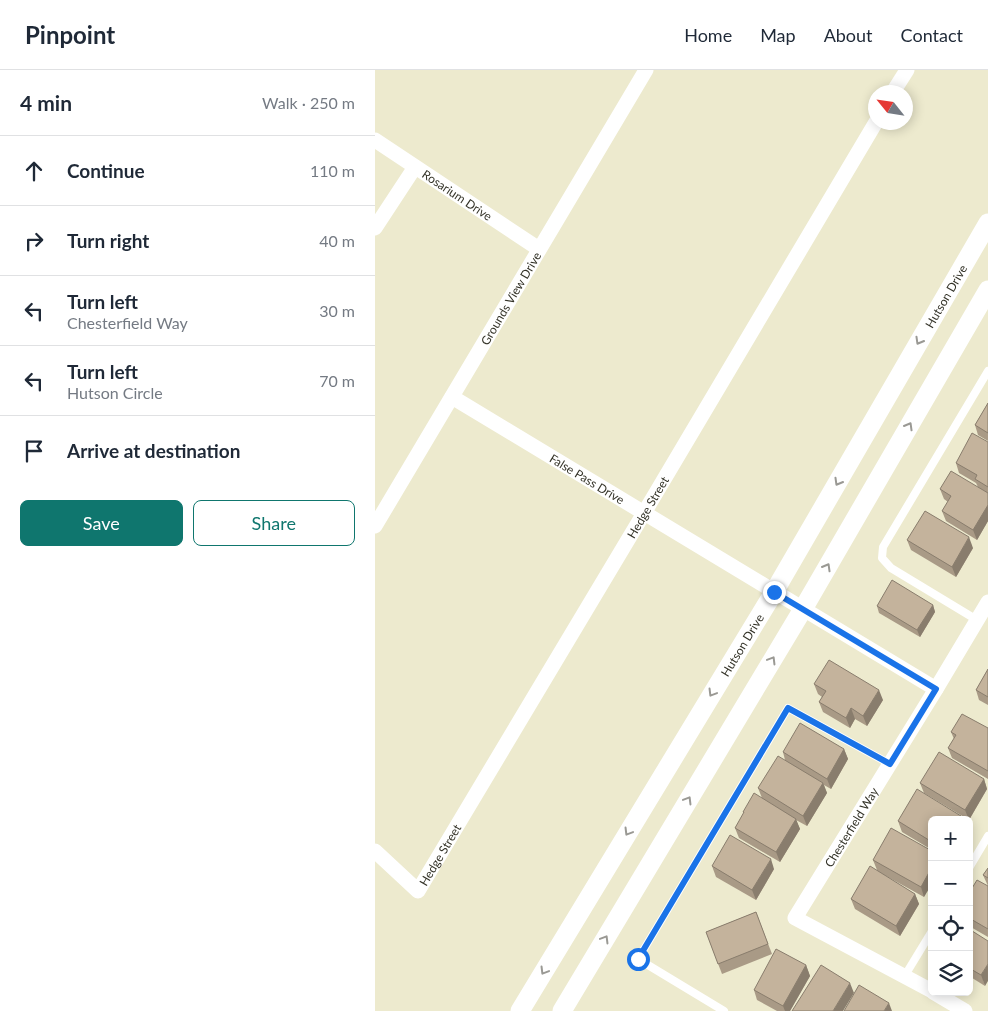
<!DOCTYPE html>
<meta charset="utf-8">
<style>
body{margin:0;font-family:Lato,sans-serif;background:#f6f6f7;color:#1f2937}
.controls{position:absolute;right:15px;bottom:15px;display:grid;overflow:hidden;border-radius:8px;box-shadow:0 2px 12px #0003}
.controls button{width:45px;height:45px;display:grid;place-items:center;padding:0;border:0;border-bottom:1px solid #e0e1e3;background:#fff;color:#1f2937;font:25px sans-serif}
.compass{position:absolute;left:493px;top:15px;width:45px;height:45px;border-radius:50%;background:#fff;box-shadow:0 2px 12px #0003;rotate:300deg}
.stop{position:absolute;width:15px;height:15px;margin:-11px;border:4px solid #1a73e8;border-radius:50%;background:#fff}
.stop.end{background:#1a73e8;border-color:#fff;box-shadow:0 1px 5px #0008}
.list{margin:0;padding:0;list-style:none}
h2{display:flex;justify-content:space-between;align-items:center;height:65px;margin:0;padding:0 20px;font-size:21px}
h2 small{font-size:16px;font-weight:400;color:#747a83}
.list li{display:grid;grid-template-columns:32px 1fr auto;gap:15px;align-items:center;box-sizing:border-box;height:70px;padding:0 20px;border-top:1px solid #e0e1e3}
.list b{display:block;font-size:19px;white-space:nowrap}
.list p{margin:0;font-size:16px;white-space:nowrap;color:#747a83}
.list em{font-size:16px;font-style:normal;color:#747a83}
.actions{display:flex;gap:10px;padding:15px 20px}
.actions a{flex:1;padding:11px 0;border:1px solid #0f766e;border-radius:8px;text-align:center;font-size:18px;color:#0f766e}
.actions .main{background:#0f766e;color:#fff}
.icon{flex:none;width:28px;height:28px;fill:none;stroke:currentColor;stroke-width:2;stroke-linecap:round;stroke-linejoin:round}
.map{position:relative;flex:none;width:613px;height:941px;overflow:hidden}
header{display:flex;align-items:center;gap:30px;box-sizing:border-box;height:70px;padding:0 25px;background:#fff;border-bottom:1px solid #e0e1e3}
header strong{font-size:24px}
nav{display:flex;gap:28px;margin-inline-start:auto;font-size:18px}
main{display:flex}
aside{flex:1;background:#fff}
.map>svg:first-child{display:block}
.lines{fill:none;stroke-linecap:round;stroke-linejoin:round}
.service{stroke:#fff;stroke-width:8}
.minor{stroke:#fff;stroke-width:15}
.tertiary{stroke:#fff;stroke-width:19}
.wall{fill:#a99a86}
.shaded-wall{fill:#897d6d}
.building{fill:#c4b39c;stroke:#897d6d}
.oneway{stroke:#9a9994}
.route{stroke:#1a73e8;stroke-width:6}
.labels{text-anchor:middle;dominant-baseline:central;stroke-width:4;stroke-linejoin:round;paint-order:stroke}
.street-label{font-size:12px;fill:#343328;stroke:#edeace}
</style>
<header>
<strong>Pinpoint</strong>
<nav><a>Home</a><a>Map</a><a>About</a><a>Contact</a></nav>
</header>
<main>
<aside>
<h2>4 min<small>Walk · 250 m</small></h2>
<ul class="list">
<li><svg class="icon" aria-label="ahead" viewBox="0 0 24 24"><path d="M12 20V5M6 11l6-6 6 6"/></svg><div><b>Continue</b></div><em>110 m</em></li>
<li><svg class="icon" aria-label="right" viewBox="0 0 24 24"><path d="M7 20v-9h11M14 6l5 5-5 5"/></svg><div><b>Turn right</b></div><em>40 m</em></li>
<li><svg class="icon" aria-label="left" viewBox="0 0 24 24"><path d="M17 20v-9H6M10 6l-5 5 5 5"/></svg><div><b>Turn left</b><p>Chesterfield Way</p></div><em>30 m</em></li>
<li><svg class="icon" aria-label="left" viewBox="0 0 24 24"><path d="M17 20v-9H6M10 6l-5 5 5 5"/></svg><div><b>Turn left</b><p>Hutson Circle</p></div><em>70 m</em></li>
<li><svg class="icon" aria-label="arrive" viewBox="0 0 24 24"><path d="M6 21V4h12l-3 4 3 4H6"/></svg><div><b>Arrive at destination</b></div></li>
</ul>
<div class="actions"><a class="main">Save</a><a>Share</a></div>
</aside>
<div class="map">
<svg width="613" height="941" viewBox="0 0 613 941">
<rect width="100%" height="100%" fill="#edeace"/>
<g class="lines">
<g class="service">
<path d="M602,550L516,498L507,488L508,477L613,301"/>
<path d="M594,798L613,766"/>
<path d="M529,907L557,861"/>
<path d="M349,941L263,889L413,638L515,694"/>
</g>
<g class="minor">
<path d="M518,22L532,0"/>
<path id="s1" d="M0,70L164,179"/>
<path d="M0,158L40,97"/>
<path id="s2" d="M77,327L561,619"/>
<path id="s3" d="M0,456L271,0"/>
<path id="s4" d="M0,781L43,821L269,443L501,52"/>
<path id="s5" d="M557,921L420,848L561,619L613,532"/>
<path d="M558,922L590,941"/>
</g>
<g class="tertiary">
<path id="s6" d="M145,941L399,522L613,153"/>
<path d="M187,941L428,539L613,220"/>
</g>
</g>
<g class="wall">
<path d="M613,333V371L603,365L600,355Z"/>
<path d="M613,372V451L602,470L571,451L567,441L573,432L569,429L565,419L603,417L601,413L584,403L581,393Z"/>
<path d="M532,470L598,478L581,507L536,480Z"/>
<path d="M558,535L560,542L545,567L504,543L502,536Z"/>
<path d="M613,599V635L604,630L601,620Z"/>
<path d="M439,614L508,630L492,656L480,649L475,658L448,642L444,632L447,627L443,624Z"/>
<path d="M613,658V709L577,688L573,678L579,669L576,662Z"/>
<path d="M469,679L473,689L456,719L449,715L452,723L432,756L421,750L425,759L405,792L364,768L360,758L369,744L368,742L387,728L383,718L410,690L408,682Z"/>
<path d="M609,709L612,719L594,750L549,723L545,713Z"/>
<path d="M557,750V780L527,762L523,751Z"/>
<path d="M557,781L549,827L502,801L540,824L544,834L525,866L480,839L476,829L502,800L498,790Z"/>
<path d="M337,796L399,799L381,830L341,807Z"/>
<path d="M613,798V816L608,805Z"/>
<path d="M613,816V867L594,856V823Z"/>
<path d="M381,842L397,884L347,904L331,862Z"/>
<path d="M594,859L610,916L594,906Z"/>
<path d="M431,895L435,906L415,941H402L382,930L379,920Z"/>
</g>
<g class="shaded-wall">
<path d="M613,435V451L602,470L598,460Z"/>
<path d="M594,467L598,478L581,507L577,497Z"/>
<path d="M558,535L560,542L545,567L542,560Z"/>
<path d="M504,620L508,630L492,656L488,646Z"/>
<path d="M476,638L480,649L475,658L471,648Z"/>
<path d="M469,679L473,689L456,719L452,709Z"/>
<path d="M609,709L612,719L594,750L590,740Z"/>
<path d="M448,713L452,723L432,756L428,746Z"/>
<path d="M421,749L425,759L405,792L401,782Z"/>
<path d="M396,789L399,799L381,830L377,820Z"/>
<path d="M557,797V814L549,827L546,817Z"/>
<path d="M540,824L544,834L525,866L521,856Z"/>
<path d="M613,894V911L610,916L606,905Z"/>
<path d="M431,895L435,906L415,941H410L408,936Z"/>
<path d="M475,913L479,923L468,941H458Z"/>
<path d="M514,933L517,941H509Z"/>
</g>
<g class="building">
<path d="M613,333V363L600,355Z"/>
<path d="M597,363L613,372V417L600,409L602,405L581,393Z"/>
<path d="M576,401L613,423V435L598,460L567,441L576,426L565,419Z"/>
<path d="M550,441L594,467L577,497L532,470Z"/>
<path d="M517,510L558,535L542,560L502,536Z"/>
<path d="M454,590L504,620L488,646L476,638L471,648L444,632L451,621L439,614Z"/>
<path d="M613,599V627L601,620Z"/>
<path d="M587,644L613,658V701L573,678L581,665L576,662Z"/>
<path d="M425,653L469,679L452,709L408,682Z"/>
<path d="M564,682L609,709L590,740L545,713Z"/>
<path d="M403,686L448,713L428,746L383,718Z"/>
<path d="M542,719L586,746L584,750H557V772L523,751Z"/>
<path d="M379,723L421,749L401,782L360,758L369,742H368Z"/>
<path d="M516,758L557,781V797L546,817L498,790Z"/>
<path d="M355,765L396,789L377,820L337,796Z"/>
<path d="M495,796L540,824L521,856L476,829Z"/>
<path d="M613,798V808L608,805Z"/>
<path d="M602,810L613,816V859L594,848V823Z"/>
<path d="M381,842L393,874L343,894L331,862Z"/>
<path d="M594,859L613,871V894L606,905L594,898Z"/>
<path d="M401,879L431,895L408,936L379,920Z"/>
<path d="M446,895L475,913L458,941H417Z"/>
<path d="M484,915L514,933L509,941H469Z"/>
</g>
<defs><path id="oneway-chevron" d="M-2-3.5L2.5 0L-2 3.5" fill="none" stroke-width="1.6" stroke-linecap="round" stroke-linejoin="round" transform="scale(1.25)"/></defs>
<g class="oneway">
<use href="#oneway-chevron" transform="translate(544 271) rotate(120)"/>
<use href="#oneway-chevron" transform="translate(534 356) rotate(-60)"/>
<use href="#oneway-chevron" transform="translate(463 412) rotate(120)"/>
<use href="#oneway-chevron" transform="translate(452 497) rotate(-60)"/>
<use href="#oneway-chevron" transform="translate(397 590) rotate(-59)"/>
<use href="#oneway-chevron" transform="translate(337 623) rotate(121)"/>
<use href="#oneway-chevron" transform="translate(313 730) rotate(-59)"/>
<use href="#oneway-chevron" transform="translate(253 762) rotate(121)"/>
<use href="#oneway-chevron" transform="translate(230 869) rotate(-59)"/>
<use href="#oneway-chevron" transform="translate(169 901) rotate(121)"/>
</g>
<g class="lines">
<path class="route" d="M263,889L413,638L515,694L561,619L399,522"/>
</g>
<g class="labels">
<g class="street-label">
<text stroke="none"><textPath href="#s1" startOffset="99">Rosarium Drive</textPath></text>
<text stroke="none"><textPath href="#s6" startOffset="832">Hutson Drive</textPath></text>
<text stroke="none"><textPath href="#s3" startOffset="265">Grounds View Drive</textPath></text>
<text stroke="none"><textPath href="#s2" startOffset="158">False Pass Drive</textPath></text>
<text stroke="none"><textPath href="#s4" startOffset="506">Hedge Street</textPath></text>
<text stroke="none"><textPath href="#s6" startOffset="428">Hutson Drive</textPath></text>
<text stroke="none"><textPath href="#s5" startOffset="262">Chesterfield Way</textPath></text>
<text stroke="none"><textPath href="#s4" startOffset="101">Hedge Street</textPath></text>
</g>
</g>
</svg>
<div class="controls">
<button>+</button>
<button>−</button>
<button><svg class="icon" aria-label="locate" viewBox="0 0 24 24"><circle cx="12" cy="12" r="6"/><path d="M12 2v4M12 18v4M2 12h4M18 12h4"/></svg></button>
<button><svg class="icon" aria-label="layers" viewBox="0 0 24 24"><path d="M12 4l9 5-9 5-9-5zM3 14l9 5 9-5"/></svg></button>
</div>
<svg class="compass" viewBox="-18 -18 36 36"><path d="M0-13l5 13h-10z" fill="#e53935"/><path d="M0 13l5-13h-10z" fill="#747a83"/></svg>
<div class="stop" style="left:263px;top:889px"></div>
<div class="stop end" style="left:399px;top:522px"></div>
</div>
</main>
